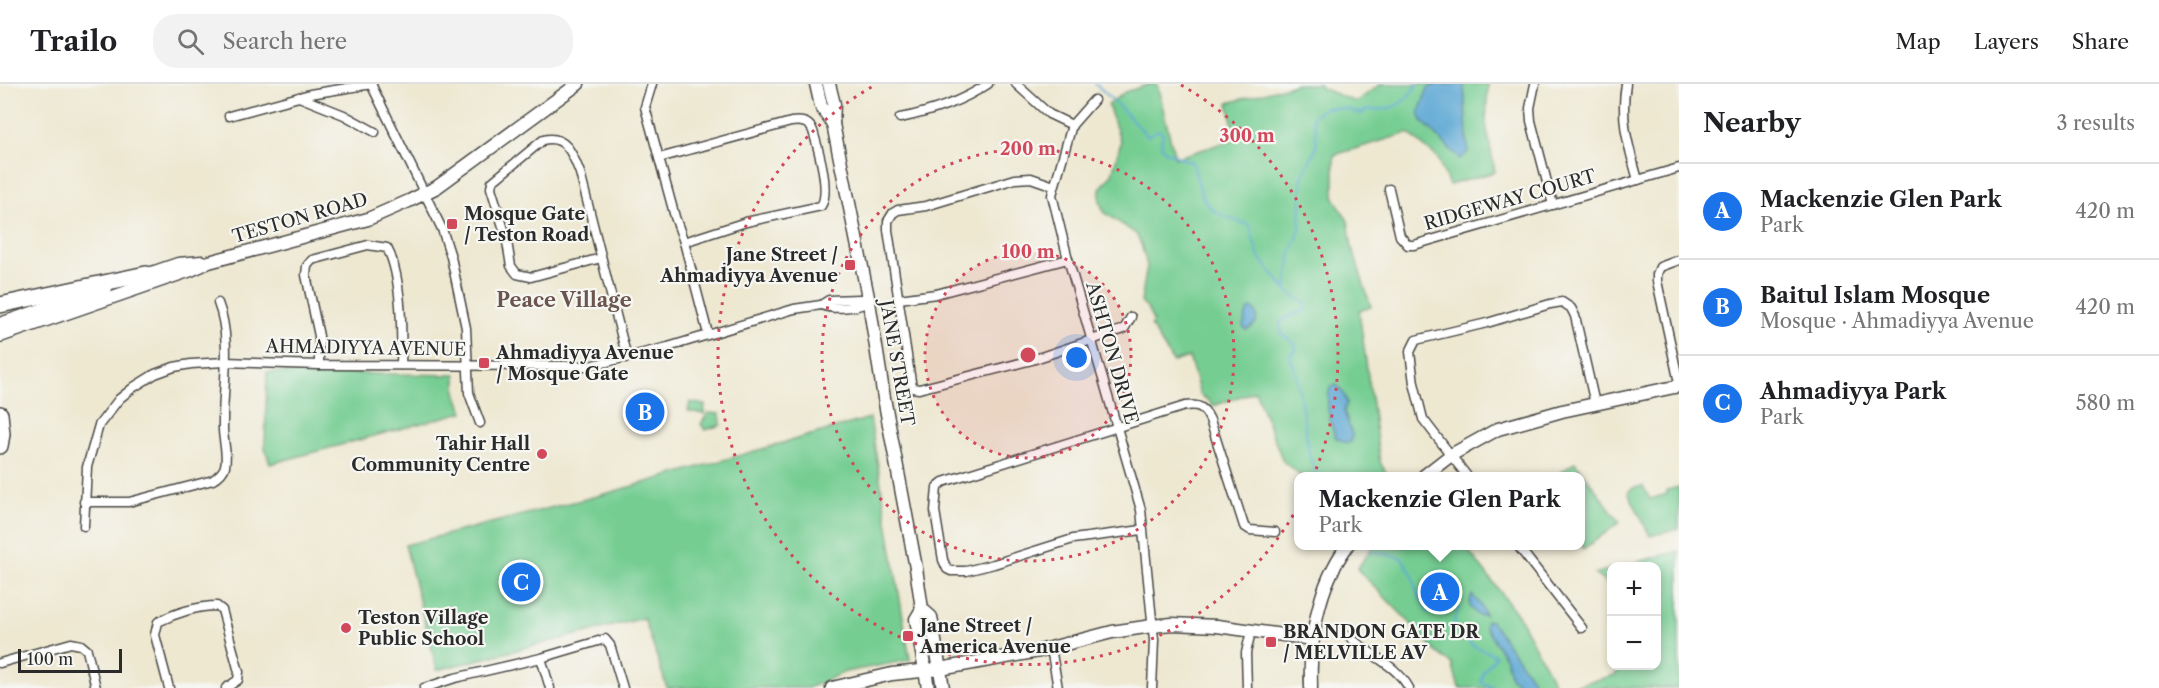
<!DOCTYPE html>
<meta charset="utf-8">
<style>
body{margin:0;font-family:"Libre Caslon Text",serif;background:#f2f2f2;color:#202124}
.controls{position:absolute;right:18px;bottom:18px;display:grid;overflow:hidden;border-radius:12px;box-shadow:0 3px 9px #0003}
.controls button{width:54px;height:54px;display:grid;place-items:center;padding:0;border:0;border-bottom:2px solid #e0e0e0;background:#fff;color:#202124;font:30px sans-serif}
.scale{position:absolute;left:18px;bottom:15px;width:104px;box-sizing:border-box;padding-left:6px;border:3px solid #2b2b2b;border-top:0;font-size:16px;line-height:21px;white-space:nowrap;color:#2b2b2b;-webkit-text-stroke:4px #f6f6f2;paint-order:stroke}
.you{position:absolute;left:1077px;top:274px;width:21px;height:21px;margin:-15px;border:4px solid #fff;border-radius:50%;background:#1a73e8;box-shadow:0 0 0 9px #1a73e833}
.badge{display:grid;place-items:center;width:39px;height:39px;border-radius:50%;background:#1a73e8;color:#fff;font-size:20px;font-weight:700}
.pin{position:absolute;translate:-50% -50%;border:3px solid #fff;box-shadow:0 2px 6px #0006}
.popup{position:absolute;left:1294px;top:388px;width:291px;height:78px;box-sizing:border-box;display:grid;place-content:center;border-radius:12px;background:#fff;filter:drop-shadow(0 2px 4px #0005);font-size:20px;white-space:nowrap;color:#757577}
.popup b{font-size:22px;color:#202124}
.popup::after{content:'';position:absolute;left:50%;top:100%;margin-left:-12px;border:12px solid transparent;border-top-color:#fff}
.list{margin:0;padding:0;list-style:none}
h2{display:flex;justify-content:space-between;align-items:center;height:78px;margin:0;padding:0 24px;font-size:26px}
h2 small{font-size:20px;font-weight:400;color:#757577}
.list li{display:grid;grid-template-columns:39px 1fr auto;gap:18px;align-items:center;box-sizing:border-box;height:96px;padding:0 24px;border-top:2px solid #e0e0e0}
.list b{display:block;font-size:22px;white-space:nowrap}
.list p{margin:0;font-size:20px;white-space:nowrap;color:#757577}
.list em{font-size:20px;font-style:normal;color:#757577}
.icon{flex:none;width:33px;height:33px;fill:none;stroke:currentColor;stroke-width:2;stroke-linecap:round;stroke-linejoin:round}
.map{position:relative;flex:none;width:1679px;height:604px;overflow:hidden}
header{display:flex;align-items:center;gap:36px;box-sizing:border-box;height:84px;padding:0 30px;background:#fff;border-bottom:2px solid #e0e0e0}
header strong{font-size:28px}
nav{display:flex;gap:33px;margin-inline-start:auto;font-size:21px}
.search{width:420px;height:54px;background:#f2f2f2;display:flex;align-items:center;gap:15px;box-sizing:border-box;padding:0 21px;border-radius:24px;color:#757577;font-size:22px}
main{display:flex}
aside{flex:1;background:#fff}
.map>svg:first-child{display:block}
.green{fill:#75cd92;stroke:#507c5e;stroke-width:1.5}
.water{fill:#5ba7d4;stroke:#436980;stroke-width:1.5}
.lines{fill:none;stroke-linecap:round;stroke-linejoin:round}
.stream{stroke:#5ba7d4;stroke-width:2}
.street-casing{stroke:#484744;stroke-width:11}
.secondary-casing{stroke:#484744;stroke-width:15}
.highway-casing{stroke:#484744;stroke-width:18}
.street{stroke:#fff;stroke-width:8}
.secondary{stroke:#fff;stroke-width:12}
.highway{stroke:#fff;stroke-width:15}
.ring{fill:none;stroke:#d1495b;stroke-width:3;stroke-dasharray:3 6}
.poi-dot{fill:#d1495b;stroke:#f6f6f2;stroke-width:2}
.labels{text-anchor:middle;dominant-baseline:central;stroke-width:4.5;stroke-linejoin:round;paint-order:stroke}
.street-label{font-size:18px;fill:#2b2b2b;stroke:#f6f6f2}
.poi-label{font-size:18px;font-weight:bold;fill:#2b2b2b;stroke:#f6f6f2;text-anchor:start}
.neighbourhood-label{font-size:20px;font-weight:bold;fill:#6c554e;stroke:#f6f6f2}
.centre{fill:#d1495b;stroke:#f6f6f2;stroke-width:3}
.ring-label{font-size:18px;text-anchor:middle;font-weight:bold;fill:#d1495b;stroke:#f6f6f2;stroke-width:4.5;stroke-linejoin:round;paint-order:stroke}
</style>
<header>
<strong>Trailo</strong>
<div class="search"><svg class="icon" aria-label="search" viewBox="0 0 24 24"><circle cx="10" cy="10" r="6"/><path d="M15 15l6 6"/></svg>Search here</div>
<nav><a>Map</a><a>Layers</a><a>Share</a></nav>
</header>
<main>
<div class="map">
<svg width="1679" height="604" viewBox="0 0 1679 604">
<rect width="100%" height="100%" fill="#f6f6f2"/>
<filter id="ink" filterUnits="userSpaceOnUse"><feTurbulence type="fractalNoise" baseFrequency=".0167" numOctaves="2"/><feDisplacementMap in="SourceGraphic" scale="12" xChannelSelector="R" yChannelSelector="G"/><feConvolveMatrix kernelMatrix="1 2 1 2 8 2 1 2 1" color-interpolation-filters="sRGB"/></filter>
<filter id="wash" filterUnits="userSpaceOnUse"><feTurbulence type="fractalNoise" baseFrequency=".008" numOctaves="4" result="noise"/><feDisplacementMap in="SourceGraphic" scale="24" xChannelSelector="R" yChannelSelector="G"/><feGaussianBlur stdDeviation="1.35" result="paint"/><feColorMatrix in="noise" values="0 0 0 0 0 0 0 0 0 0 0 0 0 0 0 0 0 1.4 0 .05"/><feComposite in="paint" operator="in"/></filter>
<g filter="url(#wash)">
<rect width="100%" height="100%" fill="#eee8d1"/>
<g class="green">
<path d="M1151,0H1157L1175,74L1236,55L1228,19L1295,0H1320L1321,4L1356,18L1381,0H1488L1486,40L1495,88L1449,101L1437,73L1408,49L1334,71V114L1348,137L1352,163L1371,223L1359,227L1380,378L1388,392H1301L1283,377L1255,307L1213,322L1208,316L1200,311L1189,273L1173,278L1151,242L1153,237L1147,224L1141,218L1147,182L1141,160L1136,150L1104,128L1100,118V105L1112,90L1121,58L1108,21L1125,8Z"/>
<path d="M267,288L456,291V308L463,328L270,380L265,364Z"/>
<path d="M690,318L705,321L704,330L688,327Z"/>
<path d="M708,329L720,330L721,341L705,346L701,340Z"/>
<path d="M870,334L910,576L845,588L808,604H667L644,534L437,586L405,461L605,410Z"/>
<path d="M1575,378L1620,438L1584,465L1581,461V392H1556Z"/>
<path d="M1643,402L1650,415L1667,410V406L1679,403V445L1650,452L1628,408L1633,404Z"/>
<path d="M1373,462H1465L1518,531L1557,604H1459L1452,580L1435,567L1415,544L1357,485Z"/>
<path d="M1679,467V604H1565L1615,591L1622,582H1656V482H1622Z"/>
<path d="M1611,485V502L1594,490Z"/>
</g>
<g class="water">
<path d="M1439,0H1464L1468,68L1460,75L1422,37L1419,28L1428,4Z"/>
<path d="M1252,224C1261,232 1257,242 1246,246L1243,242L1247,228Z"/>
<path d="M1337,301L1344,310L1347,319L1344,327L1352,350L1351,358L1347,359L1336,354C1330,339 1324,317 1331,302Z"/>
<path d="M1472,511L1480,520L1485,531H1478L1470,523V517Z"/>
<path d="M1486,537H1491L1533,596L1530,604H1516V596L1511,595L1506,575L1485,543Z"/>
</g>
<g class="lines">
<g class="stream">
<path d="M1095,0C1115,16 1130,35 1148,52L1158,46L1163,49L1161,62L1165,67L1193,79C1205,125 1203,126 1249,141L1259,173L1286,206L1307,221L1305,226L1282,236L1280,242L1282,250L1295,260L1296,267L1291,269V275L1296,287L1310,374L1317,392"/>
<path d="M1286,206L1291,169L1300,146L1302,93L1316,64V46L1312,33L1324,24H1344L1361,30L1366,26C1395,25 1401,24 1418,0"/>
<path d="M1372,467L1402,474L1413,492L1416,506L1428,528L1432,529C1442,520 1448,521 1459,525L1454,538L1456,546L1462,545L1470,560L1496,572L1484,587L1481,598L1494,604"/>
</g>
</g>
</g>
<g filter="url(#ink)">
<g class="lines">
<defs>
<g id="street">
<path d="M371,0L442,145L451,173L466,244L469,309L480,339"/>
<path d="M652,0L645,23L675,133L684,158L708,250"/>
<path d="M1016,0L1049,30L1072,41"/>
<path d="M1535,0L1530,24L1531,37L1553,121"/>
<path d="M1626,0C1620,37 1628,60 1638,96"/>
<path d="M299,13L344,31L375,48"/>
<path d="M1094,16L1072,41L1052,111L1068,175L1141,426L1154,556L1152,604"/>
<path d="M229,32L310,10L372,0"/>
<path d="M900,34C931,28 962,17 988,0"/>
<path d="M659,74L791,38C800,37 809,37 813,47C818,64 831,107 821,122L746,138L684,158"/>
<path d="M1054,102L1031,94L1015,95L926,122L898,126L893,129L888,137V146L912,304L919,305L1032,276L1124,245L1131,233"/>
<path d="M1389,105L1400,152L1408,161H1414L1679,84"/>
<path d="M601,174L531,193L517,190L511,182L506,152L491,104L492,98L543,56C566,50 573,71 580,89L627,274"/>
<path d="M1679,176L1660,183L1657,190V197L1679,299"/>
<path d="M899,215L936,210L1068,175"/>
<path d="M821,221C835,226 856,224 869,218"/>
<path d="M319,281V252L306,191L307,182L312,176L368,161L387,164C402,191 402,251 401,281"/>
<path d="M1467,392L1423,335L1414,299L1410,268L1416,256L1487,239L1550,220L1562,218L1571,224L1575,232L1595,320"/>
<path d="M84,418H129L213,396C218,392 224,388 225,382C228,371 223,356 223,345C222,304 233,257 218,219"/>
<path d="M84,442L87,383L99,341L119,315L134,303L155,290L174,283L191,280L225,278L319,281L590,282L668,263L794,225L821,221L829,216L860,215L869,218"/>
<path d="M1142,446L1073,455L994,480L966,487H951L947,485L943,476L935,427L937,403L943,398L1185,322C1199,320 1204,323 1210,336L1244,442L1250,446L1275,448"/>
<path d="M1518,462L1582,544"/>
<path d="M1349,552C1368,571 1395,579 1409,604"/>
<path d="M1051,564L1058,604"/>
<path d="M541,574L550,604"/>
<path d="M0,579L71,559L81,561L87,566L96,604"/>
<path d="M169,604L155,551L158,538C175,529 198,522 217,522L222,526L239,588L238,596L226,604"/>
<path d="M424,604L455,594L541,574L605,555L610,561L623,604"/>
<path d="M1247,604L1246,569L1251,547"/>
</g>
<g id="secondary">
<path d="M816,0L821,22L833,40"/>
<path d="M829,0L834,20L833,40L869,218L884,314L916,484L922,525L916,535L928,604"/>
<path d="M140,193L178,180L202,178"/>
<path d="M0,240L106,204"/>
<path d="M0,252L191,186L209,178L368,135L409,117L437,103L578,0"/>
<path d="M1424,392L1451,371L1498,345L1562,327L1679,302"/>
<path d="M922,525L931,533L943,604"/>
<path d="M832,604L892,590L940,585L1039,567L1112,548L1152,542L1172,540L1217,542L1312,555"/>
<path d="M1311,604C1309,555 1318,502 1347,462"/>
</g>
<g id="highway">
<path d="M0,221L146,190"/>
<path d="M0,330L2,350L0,362"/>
</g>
</defs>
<use href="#street" class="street-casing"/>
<use href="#secondary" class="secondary-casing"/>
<use href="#highway" class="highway-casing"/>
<use href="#street" class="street"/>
<use href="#secondary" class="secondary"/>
<use href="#highway" class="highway"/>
</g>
</g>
<circle cx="1028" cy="271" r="103" fill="#d1495b" fill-opacity=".12"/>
<g class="ring">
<circle cx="1028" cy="271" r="103"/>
<circle cx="1028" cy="271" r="206"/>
<path d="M1181 1A310 310 0 1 1 875 1"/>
</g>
<g class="poi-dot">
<rect x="446" y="134" width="12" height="12" rx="3"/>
<rect x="844" y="175" width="12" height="12" rx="3"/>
<rect x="478" y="273" width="12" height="12" rx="3"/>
<circle cx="542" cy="370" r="6"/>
<circle cx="346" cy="544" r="6"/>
<rect x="902" y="546" width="12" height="12" rx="3"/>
<rect x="1265" y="552" width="12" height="12" rx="3"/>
</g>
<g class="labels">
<g class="street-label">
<text transform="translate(1510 116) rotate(-16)">RIDGEWAY COURT</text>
<text transform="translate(300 134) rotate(-16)">TESTON ROAD</text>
<text transform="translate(366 264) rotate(1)">AHMADIYYA AVENUE</text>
<text transform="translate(1112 269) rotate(74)">ASHTON DRIVE</text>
<text transform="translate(897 279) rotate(80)">JANE STREET</text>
</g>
<g class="poi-label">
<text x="464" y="130">Mosque Gate<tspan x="464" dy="21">/ Teston Road</tspan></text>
<text x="838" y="171" text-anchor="end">Jane Street /<tspan x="838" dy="21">Ahmadiyya Avenue</tspan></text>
<text x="496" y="269">Ahmadiyya Avenue<tspan x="496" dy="21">/ Mosque Gate</tspan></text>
<text x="530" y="360" text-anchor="end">Tahir Hall<tspan x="530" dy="21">Community Centre</tspan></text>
<text x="358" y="534">Teston Village<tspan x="358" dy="21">Public School</tspan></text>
<text x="920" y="542">Jane Street /<tspan x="920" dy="21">America Avenue</tspan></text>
<text x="1283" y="548">BRANDON GATE DR<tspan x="1283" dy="21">/ MELVILLE AV</tspan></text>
</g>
<g class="neighbourhood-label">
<text x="564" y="216">Peace Village</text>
</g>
</g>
<circle cx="1028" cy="271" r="9" class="centre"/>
<g class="ring-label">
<text x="1247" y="58">300 m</text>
<text x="1028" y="71">200 m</text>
<text x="1028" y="174">100 m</text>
</g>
</svg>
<div class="controls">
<button>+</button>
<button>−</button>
</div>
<div class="scale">100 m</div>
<div class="you"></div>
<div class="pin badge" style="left:1440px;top:508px">A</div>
<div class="popup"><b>Mackenzie Glen Park</b>Park</div>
<div class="pin badge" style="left:645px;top:328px">B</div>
<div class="pin badge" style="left:521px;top:498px">C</div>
</div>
<aside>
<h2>Nearby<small>3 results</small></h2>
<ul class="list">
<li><span class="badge">A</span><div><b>Mackenzie Glen Park</b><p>Park</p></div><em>420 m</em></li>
<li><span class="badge">B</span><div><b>Baitul Islam Mosque</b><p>Mosque · Ahmadiyya Avenue</p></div><em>420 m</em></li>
<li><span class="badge">C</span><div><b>Ahmadiyya Park</b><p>Park</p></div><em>580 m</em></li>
</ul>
</aside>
</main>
